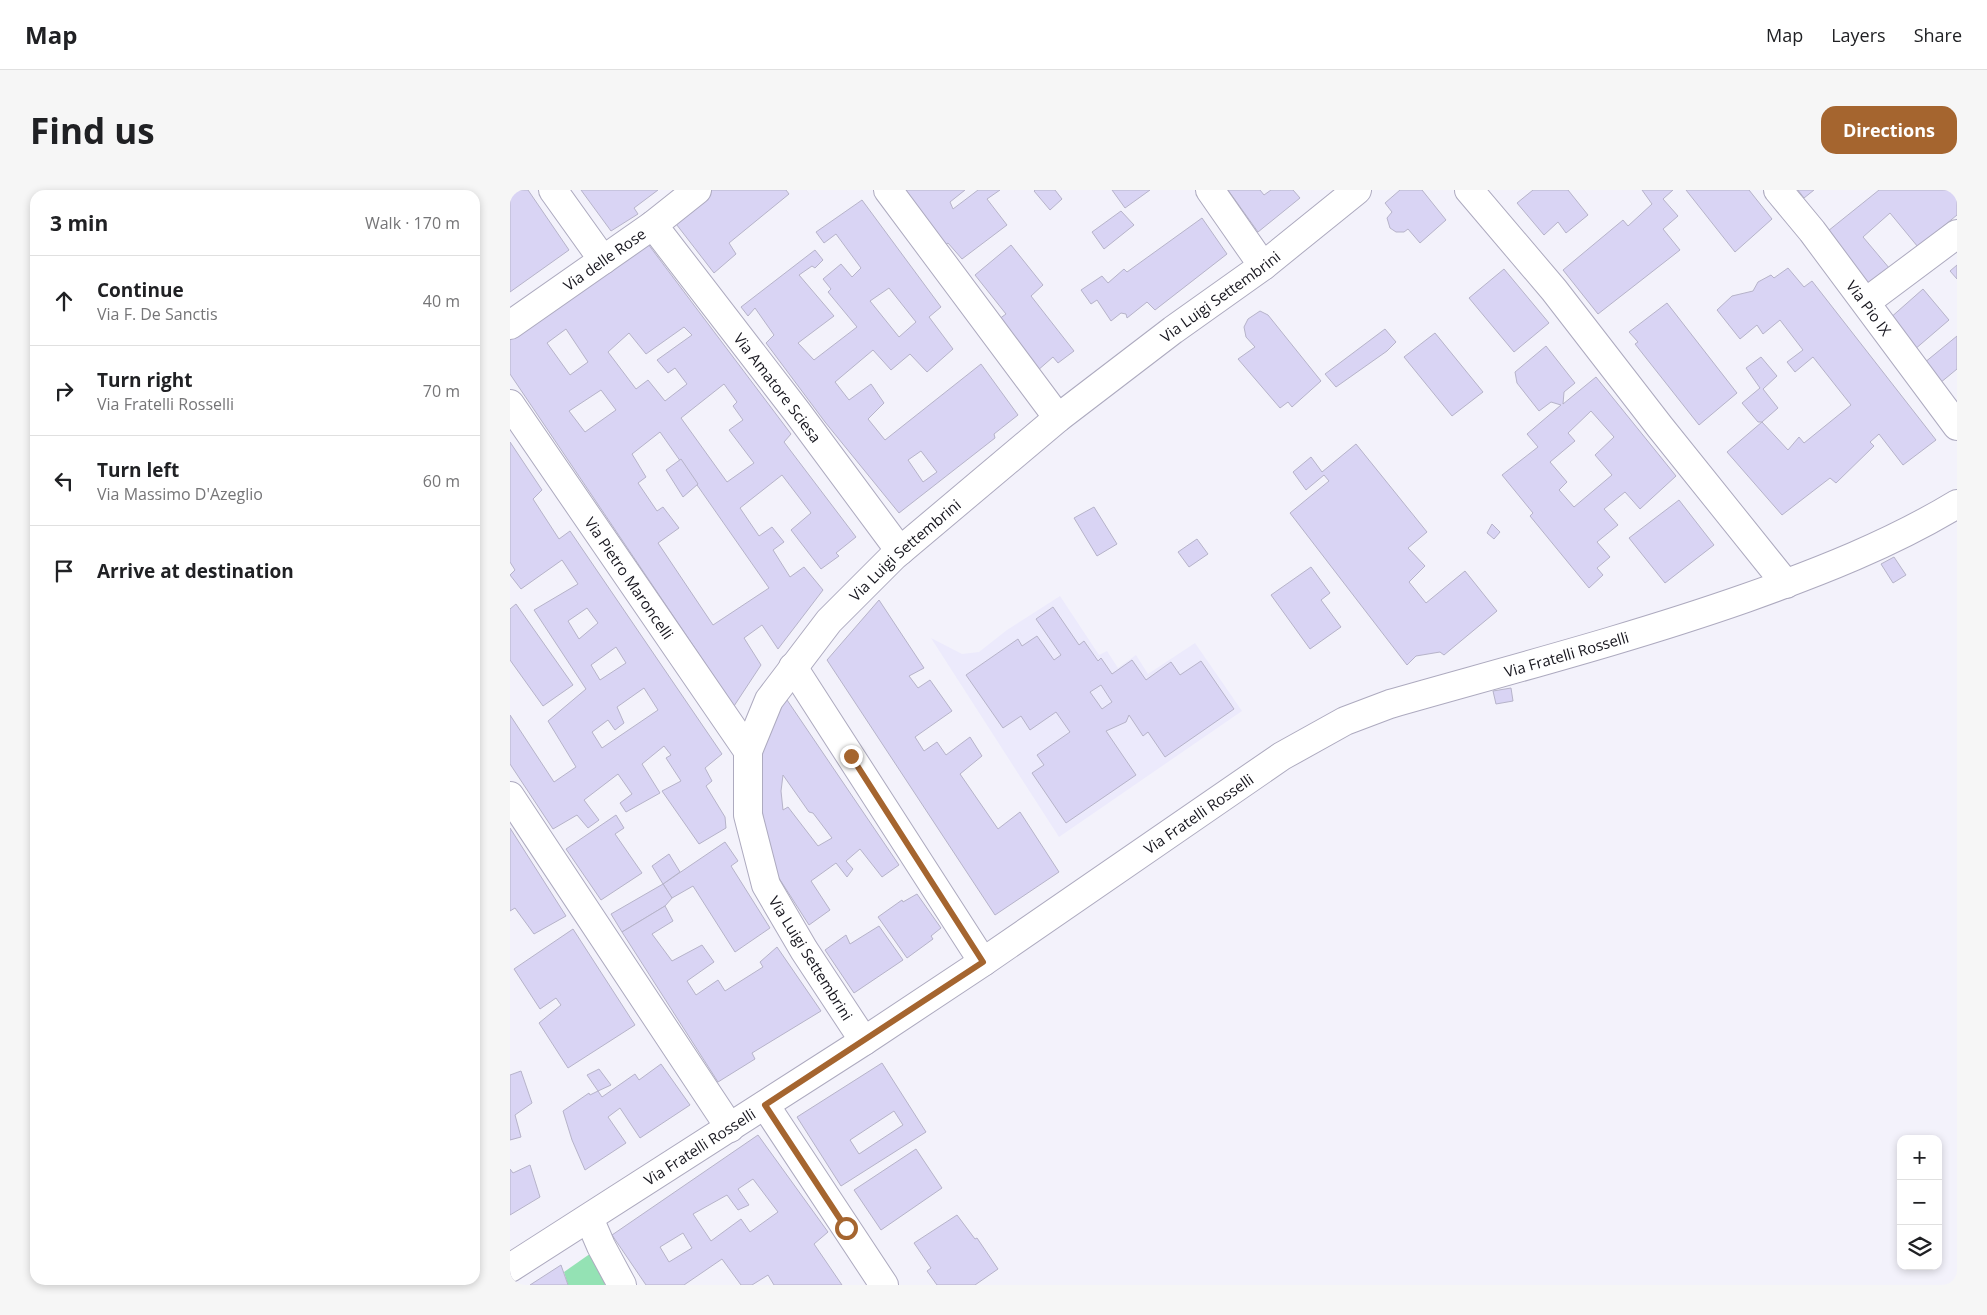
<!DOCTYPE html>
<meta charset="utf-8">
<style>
body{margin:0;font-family:"Open Sans",sans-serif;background:#f6f6f6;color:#202124}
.controls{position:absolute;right:15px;bottom:15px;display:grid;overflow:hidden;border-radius:10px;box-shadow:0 2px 8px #0003}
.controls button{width:45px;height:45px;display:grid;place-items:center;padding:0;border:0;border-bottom:1px solid #e0e0e0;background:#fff;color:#202124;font:25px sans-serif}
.stop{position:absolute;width:15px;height:15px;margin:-11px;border:4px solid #a5652f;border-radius:50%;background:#fff}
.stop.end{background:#a5652f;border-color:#fff;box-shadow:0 1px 5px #0008}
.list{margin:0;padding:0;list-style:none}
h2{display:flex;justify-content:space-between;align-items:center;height:65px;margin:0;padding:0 20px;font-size:21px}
h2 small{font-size:16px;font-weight:400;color:#757577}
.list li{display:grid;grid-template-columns:32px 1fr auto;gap:15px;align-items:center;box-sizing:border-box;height:90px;padding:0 20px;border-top:1px solid #e0e0e0}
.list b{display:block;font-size:19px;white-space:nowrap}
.list p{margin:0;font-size:16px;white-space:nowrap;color:#757577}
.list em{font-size:16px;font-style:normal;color:#757577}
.icon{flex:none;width:28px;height:28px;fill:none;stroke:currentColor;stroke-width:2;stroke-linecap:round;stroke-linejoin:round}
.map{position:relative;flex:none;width:1447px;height:1095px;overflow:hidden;border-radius:15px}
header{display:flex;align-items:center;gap:30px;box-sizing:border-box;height:70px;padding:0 25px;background:#fff;border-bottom:1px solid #e0e0e0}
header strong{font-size:24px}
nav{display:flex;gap:28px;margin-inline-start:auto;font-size:18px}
.intro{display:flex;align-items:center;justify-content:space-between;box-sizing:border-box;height:120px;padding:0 30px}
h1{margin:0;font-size:35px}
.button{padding:12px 22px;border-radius:15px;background:#a5652f;color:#fff;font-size:18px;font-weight:700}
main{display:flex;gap:30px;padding:0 30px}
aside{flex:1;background:#fff;border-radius:15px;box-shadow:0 2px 8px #0003}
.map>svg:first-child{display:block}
.built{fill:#eceafc}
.green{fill:#94e2b4}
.building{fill:#d9d4f4;stroke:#b6b3c9;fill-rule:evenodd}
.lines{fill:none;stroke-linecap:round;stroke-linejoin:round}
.street-casing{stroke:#adaabf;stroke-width:30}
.secondary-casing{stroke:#adaabf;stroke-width:30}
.street{stroke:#fff;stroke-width:28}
.secondary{stroke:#fff;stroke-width:28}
.route{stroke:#a5652f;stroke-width:6}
.labels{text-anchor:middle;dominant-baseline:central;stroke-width:5;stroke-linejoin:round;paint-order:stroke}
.street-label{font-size:15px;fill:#17161e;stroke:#fff}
</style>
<header>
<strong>Map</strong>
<nav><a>Map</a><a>Layers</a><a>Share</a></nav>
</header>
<div class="intro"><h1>Find us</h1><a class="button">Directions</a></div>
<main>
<aside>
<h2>3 min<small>Walk · 170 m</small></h2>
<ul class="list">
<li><svg class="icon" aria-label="ahead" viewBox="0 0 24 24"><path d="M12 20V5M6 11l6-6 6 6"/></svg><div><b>Continue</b><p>Via F. De Sanctis</p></div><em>40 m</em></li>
<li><svg class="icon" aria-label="right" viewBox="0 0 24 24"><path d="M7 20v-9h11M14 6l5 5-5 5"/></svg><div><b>Turn right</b><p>Via Fratelli Rosselli</p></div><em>70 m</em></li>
<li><svg class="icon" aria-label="left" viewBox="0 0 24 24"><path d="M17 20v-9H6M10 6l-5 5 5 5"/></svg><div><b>Turn left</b><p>Via Massimo D'Azeglio</p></div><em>60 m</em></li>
<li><svg class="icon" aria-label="arrive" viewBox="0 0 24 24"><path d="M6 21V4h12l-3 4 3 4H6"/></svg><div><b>Arrive at destination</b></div></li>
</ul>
</aside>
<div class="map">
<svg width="1447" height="1095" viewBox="0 0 1447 1095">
<rect width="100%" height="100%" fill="#f3f2fb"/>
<path class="built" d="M550,406L589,465L597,461L608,478L626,465L638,484L685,453L732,521L549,647L421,448L452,464L469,462L497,440Z"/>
<path class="green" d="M84,1061L95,1095H58L54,1082Z"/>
<g class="building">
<path d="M0,0H18L59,60L0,102Z"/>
<path d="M71,0H148L124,18L128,24L101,41Z"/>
<path d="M202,0H276L279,4L219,53L226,64L204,83L163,30Z"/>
<path d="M394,0H455L440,12L443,19L468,0H490L477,9L497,35L452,69L438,53L434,56Z"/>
<path d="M525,0H545L552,9L540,20L524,1Z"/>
<path d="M602,0H640L615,18Z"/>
<path d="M718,0H750L754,5L761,0H783L790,8L748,42Z"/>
<path d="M890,0H912L936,30L910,53L898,39L894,42H886L880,38L877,28L882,22L875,13Z"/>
<path d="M1023,0H1058L1078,25L1056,43L1048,32L1034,45L1007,13Z"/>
<path d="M1132,0H1163L1153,9L1168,26L1153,39L1170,60L1088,124L1053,80L1113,30L1118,36L1142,14Z"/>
<path d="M1176,0H1239L1262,29L1225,62Z"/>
<path d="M1288,0H1304L1294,8Z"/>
<path d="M1369,0H1447V25L1408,57L1380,23L1353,47L1380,79L1356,98L1313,45Z"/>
<path d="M352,10L431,117L419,127L443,159L417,182L400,164L381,180L363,160L325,192L339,210L361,194L374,213L358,229L375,250L471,174L508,225L484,244L485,248L389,323L315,232L256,153L264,145L245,118L238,126L231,117L305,60L313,70L305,78L302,76L289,85L324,126L288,153L304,170L347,137L318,102L321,99L313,89L331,74L342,87L351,78L326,44L314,53L306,42ZM379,98L406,132L389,147L360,111ZM411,261L427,282L413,292L398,270Z"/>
<path d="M611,21L624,35L594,59L582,42Z"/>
<path d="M692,28L717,64L645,120L637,112L617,128L616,124L611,123L601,131L587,110L581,114L571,100L592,86L598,93L614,79L617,82Z"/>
<path d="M135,50L281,244L274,252L346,347L326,363L329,366L311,379L281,340L301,323L272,285L230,318L249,346L262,337L274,352L263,360L280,387L294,377L313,400L268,459L252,435L234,448L251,475L224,516L0,184V144ZM174,137L182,145L147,170L158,183L165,178L177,194L155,211L138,190L126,199L98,162L119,143L136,164ZM56,139L78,172L60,185L37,153ZM214,194L227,212L223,216L233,230L219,240L244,273L217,292L171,228ZM91,200L106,220L75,242L59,221ZM150,242L259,398L203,435L148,353L169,338L153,317L147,321L128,293L136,287L122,264Z"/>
<path d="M501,55L533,95L521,106L564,161L548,173L543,167L527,181L485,132L496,124L465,85Z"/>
<path d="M1447,75V89L1440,81Z"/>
<path d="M1278,78L1294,97L1302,91L1426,250L1393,275L1369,244L1360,252L1364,256L1326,293L1320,288L1272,325L1217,262L1252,232L1278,260L1289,247L1294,253L1341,215L1303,167L1285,182L1277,172L1293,160L1270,130L1253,144L1247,135L1230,149L1207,120L1222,106L1243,101L1248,92L1261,85L1264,88Z"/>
<path d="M994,79L1039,133L1004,162L959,108Z"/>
<path d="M1413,99L1439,130L1404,160L1379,129Z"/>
<path d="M1157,113L1227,203L1189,235L1125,154L1128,152L1119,142Z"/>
<path d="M750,121L758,125L811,191L782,217L778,212L770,218L728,169L745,157L736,147L734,137L738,129Z"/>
<path d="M875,139L886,152L877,161L826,197L815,184Z"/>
<path d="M925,143L973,202L942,226L894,167Z"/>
<path d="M1447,146V179L1430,193L1414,173Z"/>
<path d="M1036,156L1065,193L1054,202L1053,214L1086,187L1166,286L1130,319L1115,302L1094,319L1108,335L1087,352L1100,367L1087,378L1093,385L1079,398L1020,326L1023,323L992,285L1028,257L1017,244L1051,215L1041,212L1029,221L1007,193L1005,182ZM1081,221L1104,247L1085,265L1102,285L1064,317L1049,300L1057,292L1040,272L1065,251L1058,243Z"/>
<path d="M1251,167L1267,186L1253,199L1268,218L1252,232H1248L1232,213L1250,198L1236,178Z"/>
<path d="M0,252L32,300L23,309L49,349L60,341L212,564L195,578L202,591L196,596L215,627L216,638L189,654L152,601L171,591L156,568L161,565L154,556L132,574L150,603L116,622L110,613L122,604L108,584L74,610L89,630L78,638L67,625L43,639L0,574V525L44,592L66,577L38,531L76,499L24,420L68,394L52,370L11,399L0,385L5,380L0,372ZM77,418L88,433L69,449L58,431ZM106,457L116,473L90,490L81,475ZM134,498L148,520L92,558L82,542L98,530L105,540L114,533L107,517Z"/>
<path d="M846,254L917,342L898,358L915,376L899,392L916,413L955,381L987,421L934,465L930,462L906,466L897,475L780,323L819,291L814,285L796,300L783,282L801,267L812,282Z"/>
<path d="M171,269L188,294L173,307L156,280Z"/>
<path d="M1169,310L1204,355L1155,393L1119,348Z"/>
<path d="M584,317L607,354L587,366L564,328Z"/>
<path d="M982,334L990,342L984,349L977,343Z"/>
<path d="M687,349L698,364L679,377L668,362Z"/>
<path d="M1384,367L1396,385L1383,393L1371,374Z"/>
<path d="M801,377L820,403L811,410L831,437L800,459L761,405Z"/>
<path d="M369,410L414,478L399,486L408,498L420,490L442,521L405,547L414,561L427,552L436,565L460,547L472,566L450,584L488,639L510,622L549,682L485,725L317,470Z"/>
<path d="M6,414L63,495L33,516L0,470V419Z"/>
<path d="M543,417L569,455L574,451L588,471L591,468L602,484L622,470L636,490L661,472L670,485L691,471L724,519L655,567L638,542L633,546L619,525L616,532L596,541L626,585L556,633L522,583L534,575L527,565L560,542L546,522L520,540L511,526L493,538L456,485L508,449L512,456L527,446L544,470L551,465L526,429ZM591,495L602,512L592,519L580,502Z"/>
<path d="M1001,498L1003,511L986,514L983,501Z"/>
<path d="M275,507L389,675L372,687L350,659L336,671L343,679L337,687L326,673L301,691L320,720L299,735L267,685L253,632L250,569L257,543ZM273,585L299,622L303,623L322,648L308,656L278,617L273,620L271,601Z"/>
<path d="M106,625L114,638L105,644L132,683L91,710L56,659Z"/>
<path d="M0,638L56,726L24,744L5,718L0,721Z"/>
<path d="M215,652L228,671L221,676L260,738L225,762L183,696L162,708L153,694Z"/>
<path d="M159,664L170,682L153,694L142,676Z"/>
<path d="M153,694L162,708L155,716L112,742L101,724Z"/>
<path d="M407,704L431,738L421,746L423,749L397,768L368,727L392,710L393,712Z"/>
<path d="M155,716L163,731L142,744L162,771L192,755L204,772L177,791L186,805L208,790L215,801L253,777L250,772L267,757L311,821L242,863L245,869L208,892L112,742Z"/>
<path d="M369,736L393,770L344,803L315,760L336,745L340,754Z"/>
<path d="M63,739L125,835L58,878L29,833L51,815L46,808L30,819L4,779Z"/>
<path d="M372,873L416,942L331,996L287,927ZM384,921L393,935L349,964L340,950Z"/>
<path d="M151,874L180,915L130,948L110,918L98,927L116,953L75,980L62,950L53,921L79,903L80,905L88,901L92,907L125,884L129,890Z"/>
<path d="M89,879L101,895L88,901L77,885Z"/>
<path d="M11,881L22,913L5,925L11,947L0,950V885Z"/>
<path d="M248,945L318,1042L304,1054L332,1095H264L258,1085L242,1095H231L212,1069L174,1095H136L102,1045ZM243,989L268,1022L240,1042L231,1029L201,1051L183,1024L217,1005L228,1020L239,1015L228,999ZM173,1043L182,1058L159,1072L150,1057Z"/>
<path d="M406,959L432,998L371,1040L344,1000Z"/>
<path d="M20,975L30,1007L0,1025V979L3,983Z"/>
<path d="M447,1025L465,1049L467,1048L488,1079L465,1095H427L417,1081L421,1078L404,1053Z"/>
<path d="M51,1075L58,1095H20Z"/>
</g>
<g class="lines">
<defs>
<g id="street">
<path d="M43,0L93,70"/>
<path d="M378,0L548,228"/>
<path d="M700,0L753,76"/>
<path d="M959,0L1044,100L1150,237L1276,394"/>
<path id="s1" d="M1268,0L1302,41L1447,236"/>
<path id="s2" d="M143,35L287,222L390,361"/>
<path d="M1356,112L1447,44"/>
<path id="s3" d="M0,135L143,35L187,0"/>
<path id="s4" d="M0,214L238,561"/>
<path d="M283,477L473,772"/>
<path d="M0,606L220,938"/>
<path id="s5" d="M354,851L294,760L256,695L238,625V561L259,510L319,431L384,366L548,228L663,140L753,76L847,0"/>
<path d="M255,915L374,1095"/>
<path d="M79,1028L91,1056L112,1095"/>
</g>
<g id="secondary">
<path id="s6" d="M0,1078L354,851L473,772L772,566L835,531L880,514C999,480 1119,449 1236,408C1309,382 1381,354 1447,314"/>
</g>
</defs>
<use href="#street" class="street-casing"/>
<use href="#secondary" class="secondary-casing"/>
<use href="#street" class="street"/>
<use href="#secondary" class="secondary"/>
</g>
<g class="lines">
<path class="route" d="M336,1038L255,915L473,772L341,566"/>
</g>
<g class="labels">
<g class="street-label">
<text stroke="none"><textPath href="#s3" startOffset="115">Via delle Rose</textPath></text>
<text stroke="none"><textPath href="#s5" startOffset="984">Via Luigi Settembrini</textPath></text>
<text stroke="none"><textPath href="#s1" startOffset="149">Via Pio IX</textPath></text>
<text stroke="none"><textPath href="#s2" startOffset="205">Via Amatore Sciesa</textPath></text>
<text stroke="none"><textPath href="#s5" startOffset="579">Via Luigi Settembrini</textPath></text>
<text stroke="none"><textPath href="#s4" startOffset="211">Via Pietro Maroncelli</textPath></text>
<text stroke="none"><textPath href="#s6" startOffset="1230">Via Fratelli Rosselli</textPath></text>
<text stroke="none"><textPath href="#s6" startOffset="825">Via Fratelli Rosselli</textPath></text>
<text transform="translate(301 768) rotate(58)">Via Luigi Settembrini</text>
<text stroke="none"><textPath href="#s6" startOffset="225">Via Fratelli Rosselli</textPath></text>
</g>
</g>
</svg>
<div class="controls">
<button>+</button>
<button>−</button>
<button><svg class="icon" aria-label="layers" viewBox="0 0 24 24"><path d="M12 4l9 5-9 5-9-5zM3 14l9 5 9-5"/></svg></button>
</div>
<div class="stop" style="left:336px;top:1038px"></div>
<div class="stop end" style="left:341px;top:566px"></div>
</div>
</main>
